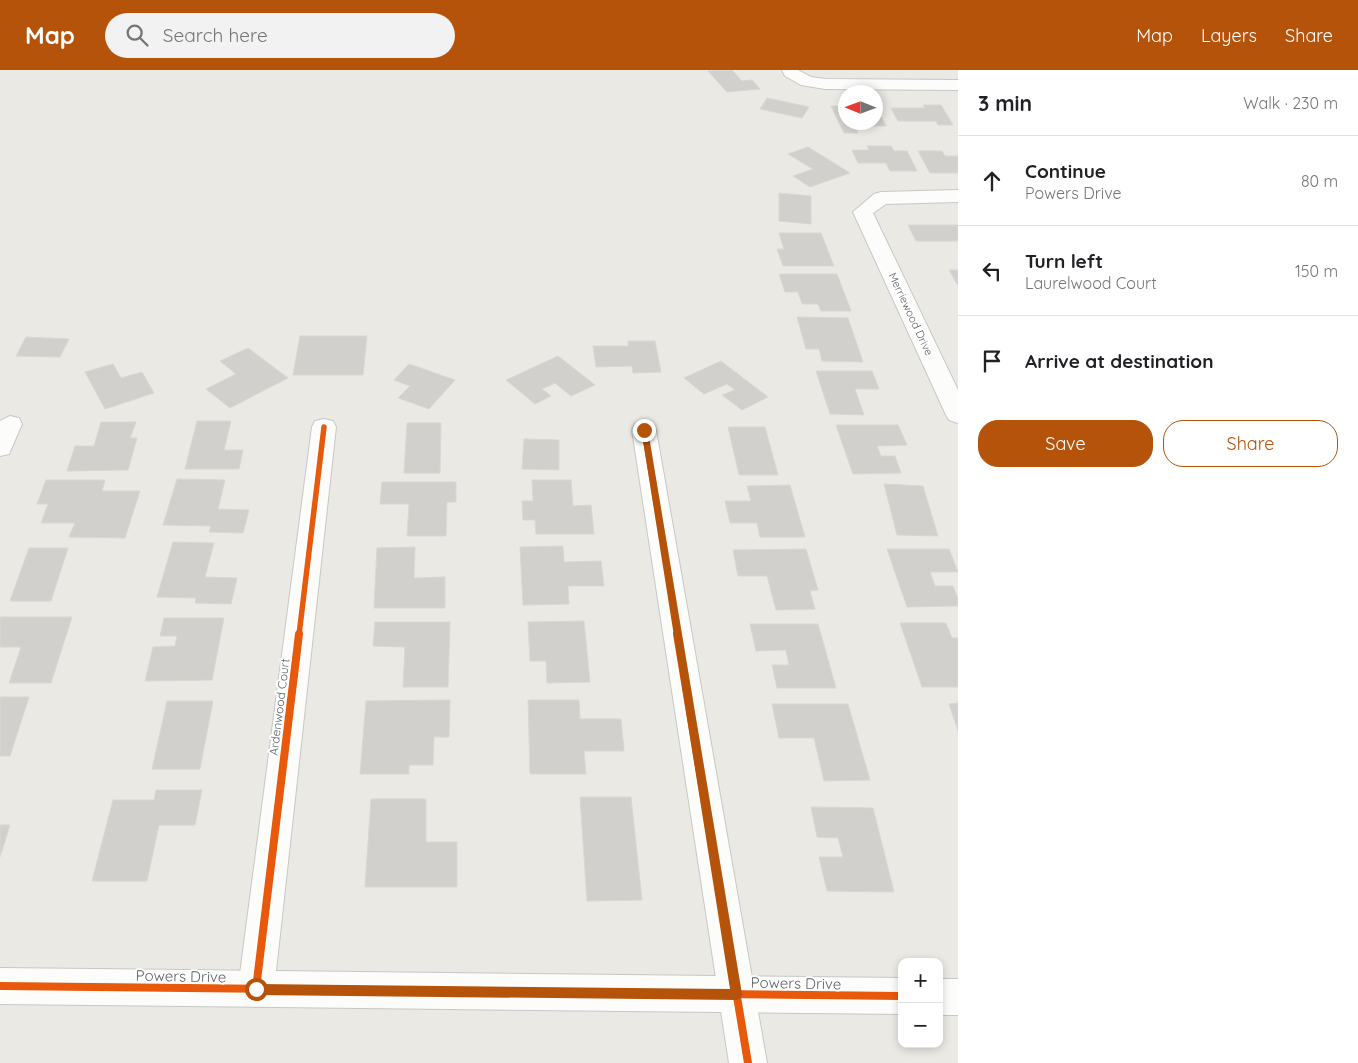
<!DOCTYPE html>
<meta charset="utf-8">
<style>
body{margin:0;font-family:Quicksand,sans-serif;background:#f2f2f2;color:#202124}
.controls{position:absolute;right:15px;bottom:15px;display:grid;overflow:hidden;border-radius:10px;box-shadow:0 2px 8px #0003}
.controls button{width:45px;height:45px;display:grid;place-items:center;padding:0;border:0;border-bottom:1px solid #e0e0e0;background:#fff;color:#202124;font:25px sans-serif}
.compass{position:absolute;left:838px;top:15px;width:45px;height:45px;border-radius:50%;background:#fff;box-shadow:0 2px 8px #0003;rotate:271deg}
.stop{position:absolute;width:15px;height:15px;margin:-11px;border:4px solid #b45309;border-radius:50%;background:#fff}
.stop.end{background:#b45309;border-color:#fff;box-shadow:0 1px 5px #0008}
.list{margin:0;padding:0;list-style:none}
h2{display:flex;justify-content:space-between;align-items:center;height:65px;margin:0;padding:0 20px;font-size:21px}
h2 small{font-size:16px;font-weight:400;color:#757577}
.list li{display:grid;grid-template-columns:32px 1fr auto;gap:15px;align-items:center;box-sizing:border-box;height:90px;padding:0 20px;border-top:1px solid #e0e0e0}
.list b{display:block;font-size:19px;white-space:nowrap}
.list p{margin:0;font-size:16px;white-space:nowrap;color:#757577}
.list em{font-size:16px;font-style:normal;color:#757577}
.actions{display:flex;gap:10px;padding:15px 20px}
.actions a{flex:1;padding:11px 0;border:1px solid #b45309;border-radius:20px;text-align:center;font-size:18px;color:#b45309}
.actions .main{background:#b45309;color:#fff}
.icon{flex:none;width:28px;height:28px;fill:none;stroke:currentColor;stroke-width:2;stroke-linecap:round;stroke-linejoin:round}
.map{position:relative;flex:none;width:958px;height:993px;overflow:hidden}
header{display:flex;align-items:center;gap:30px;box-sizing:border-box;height:70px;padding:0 25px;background:#b45309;color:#fff}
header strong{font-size:24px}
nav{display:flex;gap:28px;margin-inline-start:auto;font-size:18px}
.search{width:350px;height:45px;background:#f2f2f2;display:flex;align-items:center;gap:12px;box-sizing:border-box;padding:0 18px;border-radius:28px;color:#757577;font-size:19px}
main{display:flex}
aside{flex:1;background:#fff}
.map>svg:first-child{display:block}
.building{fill:#d1d0cd;stroke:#dad7d3}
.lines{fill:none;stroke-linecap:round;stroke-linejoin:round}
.minor-casing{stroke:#c7c7c7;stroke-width:2}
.tertiary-casing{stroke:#c7c7c7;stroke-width:2}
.minor{fill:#fcfcfb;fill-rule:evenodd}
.tertiary{fill:#fcfcfb;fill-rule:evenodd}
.cycleway-far1-casing{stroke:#fff;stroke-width:9}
.cycleway-casing{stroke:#fff;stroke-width:11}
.cycleway-far1{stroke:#e8590c;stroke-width:5.5}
.cycleway{stroke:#e8590c;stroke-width:8}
.route{fill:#b45309}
.labels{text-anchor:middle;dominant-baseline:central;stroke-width:4;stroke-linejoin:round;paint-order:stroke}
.far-street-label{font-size:11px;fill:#5a5f63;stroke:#fff}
.street-label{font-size:12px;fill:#5a5f63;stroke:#fff}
.near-street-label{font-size:15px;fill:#5a5f63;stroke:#fff}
</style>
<header>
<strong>Map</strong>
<div class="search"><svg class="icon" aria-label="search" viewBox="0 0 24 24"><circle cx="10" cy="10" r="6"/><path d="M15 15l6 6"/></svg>Search here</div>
<nav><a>Map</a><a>Layers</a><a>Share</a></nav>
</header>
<main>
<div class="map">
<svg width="958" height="993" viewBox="0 0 958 993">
<rect width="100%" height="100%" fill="#ebe9e4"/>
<g class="building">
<path d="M732,0L742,11L752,10L760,19L727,22L708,1Z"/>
<path d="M767,28L809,37L802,48L760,39Z"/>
<path d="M923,35H941L953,55H938L936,51H898L891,38H925Z"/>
<path d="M831,36H846V52H876V44H880L886,56H855L858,63H844Z"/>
<path d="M867,76H891L894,81H907L917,101H890L886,93H858L852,80H869Z"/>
<path d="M808,77L850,103L810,117L793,106L813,99L788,84Z"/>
<path d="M918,81H942L945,86H958V103H930Z"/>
<path d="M779,123L811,126V154L779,151Z"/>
<path d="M908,155H958V171H916Z"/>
<path d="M779,163H821L834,196H783L777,179H784Z"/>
<path d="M949,200H958V214H957Z"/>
<path d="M779,204H837L851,241H821L818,234H802L798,222H785Z"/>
<path d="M797,247L848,248L863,292L822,291L819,279H806Z"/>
<path d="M300,266H367L363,305H293Z"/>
<path d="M26,267L69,269L60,287L16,286Z"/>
<path d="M628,271H655L661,302L633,303L632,296L596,297L593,276H628Z"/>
<path d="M248,278L288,308L230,338L206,319L236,304L220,291Z"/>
<path d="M558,286L595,315L571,326L555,313L542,319L551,326L535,334L506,310Z"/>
<path d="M721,291L768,327L742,340L722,325L735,320L727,314L704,324L684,308Z"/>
<path d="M113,294L121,308L142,302L154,323L105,339L85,302Z"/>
<path d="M409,294L455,310L429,339L398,328L410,316L394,310Z"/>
<path d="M816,301H872L879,319H855L864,345L830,344Z"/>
<path d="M197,351H231L224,380H243L239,399H185Z"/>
<path d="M101,352H136L130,368H137L128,400L67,401L75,376H94Z"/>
<path d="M407,353H441L440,403H404Z"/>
<path d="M836,355H898L907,375L877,376L881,386H895L901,403L853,404Z"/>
<path d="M728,357H765L778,405H739Z"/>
<path d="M524,369L559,370V400L522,399Z"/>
<path d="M177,409L225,410L218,439L249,440L243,463L209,462L211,456L163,455Z"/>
<path d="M46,410H105L102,421H140L125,468L69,467L75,453H41L48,434H37Z"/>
<path d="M532,410H571L573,436L591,435L594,464H536L535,450H523L522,431H533Z"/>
<path d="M382,412H456V432H447L446,466H407L409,434H380Z"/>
<path d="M884,414L923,416L938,466L897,465Z"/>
<path d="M790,415L805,467H760L757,453H730L725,431H751L747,416Z"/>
<path d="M173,472L214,473L205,507L237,508L231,534L195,533L196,528L157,527Z"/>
<path d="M563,476L564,492L601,491L604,516H568L569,534L523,535L520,477Z"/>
<path d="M415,477L414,508L445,507V538H374L377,478Z"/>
<path d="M29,478H68L51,531H10Z"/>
<path d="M806,479L818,520L810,521L815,539L776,540L767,506H738L733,480Z"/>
<path d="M887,479H949L958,502H930L935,516H953L958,529V536L907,537Z"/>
<path d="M0,547H72L51,613H9L21,577H0Z"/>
<path d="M164,548H224L212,610L145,611L153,577L175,576L177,566H160Z"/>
<path d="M584,551L590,612L547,613L546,591H530L528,552Z"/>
<path d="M375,552H450L448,617H403L405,577L373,576Z"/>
<path d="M900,553H946L952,568H958V617H922Z"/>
<path d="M750,554H818L836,618H777L772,595H789L786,580L756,581Z"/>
<path d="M0,627H29L10,686H0Z"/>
<path d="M450,630L449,667H434L433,695H409V704H360L366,631Z"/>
<path d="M528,630H579L580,649H621L624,681H584L586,704H530Z"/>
<path d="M167,631H213L200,699H152Z"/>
<path d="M958,633V661L949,634Z"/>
<path d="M772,634H848L870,710L824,711L814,668H779Z"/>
<path d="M156,720H202L195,755H159L147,811H92L113,730H154Z"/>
<path d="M580,727H631L642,830L587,831Z"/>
<path d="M371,729H426V772H457V817H365Z"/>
<path d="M811,737L873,738L894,822L827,821L819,787H843L838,768L817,767Z"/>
<path d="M0,755H10L0,787Z"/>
</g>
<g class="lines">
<defs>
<g id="minor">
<path d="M782,0H798L811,7L825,9L958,10V20L825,19L801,15L785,6Z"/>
<path d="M958,120V132L886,134L873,143L958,320V353L949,350L946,345L853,142L874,124L881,122Z"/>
<path d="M10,346L19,348L22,354L9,384L0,386V351Z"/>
<path d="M324,349L333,351L336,357L274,919L269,932L256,937L243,932L238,919L312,357L315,351Z"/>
<path d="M644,352L653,354L656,360L767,993H729L632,360L635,354Z"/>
</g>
<g id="tertiary">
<path d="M0,898L902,908V944L0,934Z"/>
<rect x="939" y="909" width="19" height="36"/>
</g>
</defs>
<use href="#minor" class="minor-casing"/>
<use href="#tertiary" class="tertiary-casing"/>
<use href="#minor" class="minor"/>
<use href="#tertiary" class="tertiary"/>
<defs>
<g id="cycleway-far1">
<path d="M644,360L678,565"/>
<path d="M299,565L324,357"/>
</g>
<g id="cycleway">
<path d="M677,564L748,993"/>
<path d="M0,916L902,926"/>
<path d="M256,919L299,564"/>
</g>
</defs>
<use href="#cycleway-far1" class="cycleway-far1-casing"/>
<use href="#cycleway" class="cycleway-casing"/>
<use href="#cycleway-far1" class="cycleway-far1"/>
<use href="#cycleway" class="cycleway"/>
</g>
<path class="route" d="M641,358L648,360L742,924L741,928L737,930L256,925L252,923L250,919L252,916L256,914L730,919Z"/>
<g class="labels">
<g class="far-street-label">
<text transform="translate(911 244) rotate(65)">Merriewood Drive</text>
</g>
<g class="street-label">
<text transform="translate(279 637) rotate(-83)">Ardenwood Court</text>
</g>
<g class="near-street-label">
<text transform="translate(181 906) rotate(1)">Powers Drive</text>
<text transform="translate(796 913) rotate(1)">Powers Drive</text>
</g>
</g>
</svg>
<div class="controls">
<button>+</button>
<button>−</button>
</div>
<svg class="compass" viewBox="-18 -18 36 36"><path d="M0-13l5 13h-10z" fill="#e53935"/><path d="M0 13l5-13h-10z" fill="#757577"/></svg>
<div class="stop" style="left:256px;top:919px"></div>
<div class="stop end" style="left:644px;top:360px"></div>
</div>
<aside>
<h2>3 min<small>Walk · 230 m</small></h2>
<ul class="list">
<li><svg class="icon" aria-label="ahead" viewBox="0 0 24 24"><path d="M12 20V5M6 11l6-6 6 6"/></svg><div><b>Continue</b><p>Powers Drive</p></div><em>80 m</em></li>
<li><svg class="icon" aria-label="left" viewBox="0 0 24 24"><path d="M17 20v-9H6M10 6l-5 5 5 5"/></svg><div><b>Turn left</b><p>Laurelwood Court</p></div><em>150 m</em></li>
<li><svg class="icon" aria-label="arrive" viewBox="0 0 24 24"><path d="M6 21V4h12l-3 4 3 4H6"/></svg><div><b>Arrive at destination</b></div></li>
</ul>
<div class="actions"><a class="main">Save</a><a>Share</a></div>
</aside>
</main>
